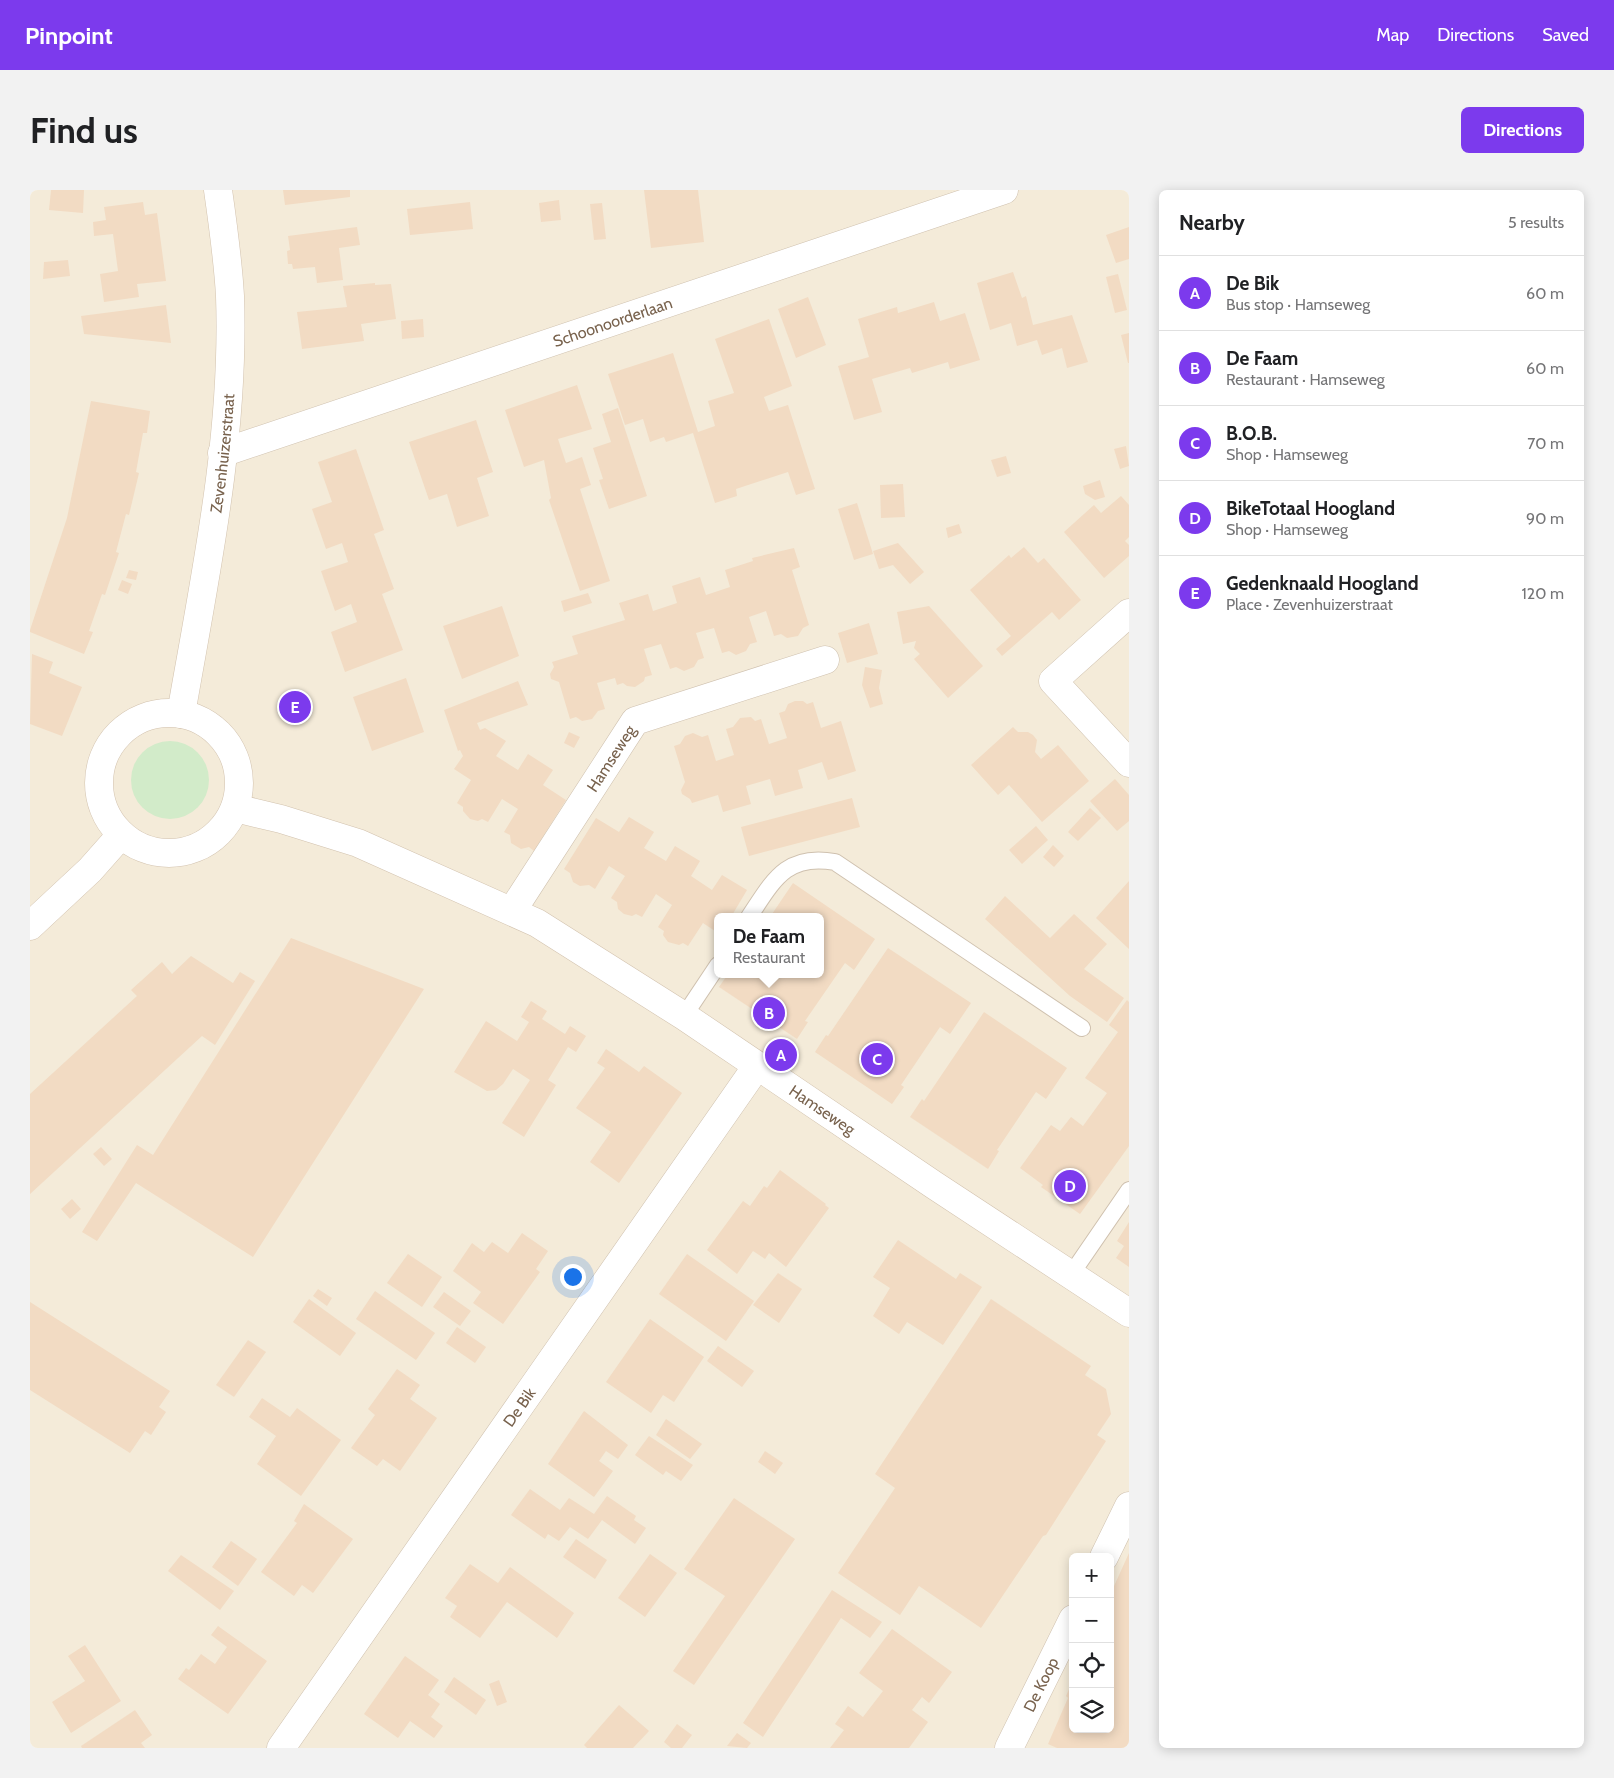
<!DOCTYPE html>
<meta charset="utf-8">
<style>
body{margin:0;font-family:Cabin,sans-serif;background:#f2f2f2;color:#202124}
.controls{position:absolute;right:15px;bottom:15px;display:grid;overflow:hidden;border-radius:8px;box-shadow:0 2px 12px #0003}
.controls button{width:45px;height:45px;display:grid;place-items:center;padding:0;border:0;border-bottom:1px solid #e0e0e0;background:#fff;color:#202124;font:25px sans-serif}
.you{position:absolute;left:542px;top:1086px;width:18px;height:18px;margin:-12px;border:4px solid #fff;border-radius:50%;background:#1a73e8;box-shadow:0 0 0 8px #1a73e833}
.badge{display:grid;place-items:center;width:32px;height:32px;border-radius:50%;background:#7c3aed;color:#fff;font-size:16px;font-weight:700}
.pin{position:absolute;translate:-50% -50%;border:2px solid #fff;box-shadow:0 1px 5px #0006}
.popup{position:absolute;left:684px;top:723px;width:110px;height:65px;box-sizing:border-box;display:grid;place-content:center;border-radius:8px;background:#fff;filter:drop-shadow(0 1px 4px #0005);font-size:16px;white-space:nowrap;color:#757577}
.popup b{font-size:19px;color:#202124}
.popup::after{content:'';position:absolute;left:50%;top:100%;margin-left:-10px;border:10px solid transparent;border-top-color:#fff}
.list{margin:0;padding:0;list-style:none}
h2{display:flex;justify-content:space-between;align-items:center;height:65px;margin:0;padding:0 20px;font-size:21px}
h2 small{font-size:16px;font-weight:400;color:#757577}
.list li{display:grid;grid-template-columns:32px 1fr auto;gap:15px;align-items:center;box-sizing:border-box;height:75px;padding:0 20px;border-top:1px solid #e0e0e0}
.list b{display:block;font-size:19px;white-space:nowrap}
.list p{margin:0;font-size:16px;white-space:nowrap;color:#757577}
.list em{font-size:16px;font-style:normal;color:#757577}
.icon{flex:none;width:28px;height:28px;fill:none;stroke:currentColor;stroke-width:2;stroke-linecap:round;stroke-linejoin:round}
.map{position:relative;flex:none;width:1099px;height:1558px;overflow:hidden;border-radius:8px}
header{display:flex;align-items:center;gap:30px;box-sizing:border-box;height:70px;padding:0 25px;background:#7c3aed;color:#fff}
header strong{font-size:24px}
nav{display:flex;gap:28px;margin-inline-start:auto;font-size:18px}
.intro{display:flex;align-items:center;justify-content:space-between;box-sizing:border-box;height:120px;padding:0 30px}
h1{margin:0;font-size:35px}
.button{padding:12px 22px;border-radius:8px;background:#7c3aed;color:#fff;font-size:18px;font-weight:700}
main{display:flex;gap:30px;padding:0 30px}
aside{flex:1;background:#fff;border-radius:8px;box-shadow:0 2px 12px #0003}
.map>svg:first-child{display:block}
.residential{fill:#f4ebd9;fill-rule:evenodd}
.green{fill:#d2ebc9}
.building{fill:#f2dbc3}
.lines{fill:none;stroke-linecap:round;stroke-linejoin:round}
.lane-casing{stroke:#cfc1af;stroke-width:18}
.street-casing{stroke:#cfc1af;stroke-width:29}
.secondary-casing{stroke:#d2c2ae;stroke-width:29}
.lane{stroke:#fff;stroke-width:16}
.street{stroke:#fff;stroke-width:28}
.secondary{stroke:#fff;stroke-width:28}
.labels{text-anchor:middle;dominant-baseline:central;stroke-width:5;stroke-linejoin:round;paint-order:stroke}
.street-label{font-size:16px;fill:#78624d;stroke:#fffbf2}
</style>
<header>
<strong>Pinpoint</strong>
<nav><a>Map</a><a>Directions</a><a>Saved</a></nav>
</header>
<div class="intro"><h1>Find us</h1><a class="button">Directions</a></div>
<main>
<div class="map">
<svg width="1099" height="1558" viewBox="0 0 1099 1558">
<rect width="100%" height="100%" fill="#fdf8eb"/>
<path class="residential" d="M0,0H1099V1558H0ZM688,727H790V784H688ZM1043,1367H1080V1539H1043Z"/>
<circle class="green" cx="140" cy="590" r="39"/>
<g class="building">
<path d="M21,0H54L53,23L19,20Z"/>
<path d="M253,0H320V7L255,15Z"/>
<path d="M614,0H668L674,52L621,58Z"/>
<path d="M529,10L531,30L511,32L509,13Z"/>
<path d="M113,12L115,25L127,23L136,91L107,94L109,107L74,112L70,84L88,81L83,44L64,46L63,32L76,30L74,17Z"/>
<path d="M440,12L443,39L380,45L377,19Z"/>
<path d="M572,13L576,49L564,50L560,14Z"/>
<path d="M327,37L330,55L309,58L313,90L287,93L285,77L263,79L262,74H258L257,61L260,60L258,46Z"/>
<path d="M1099,37V69L1086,73L1076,45Z"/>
<path d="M38,70L40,86L13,89L14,72Z"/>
<path d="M983,82L992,108L996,106L1003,135L1042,125L1058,172L1037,178L1032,158L1012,165L1007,150L987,156L981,133L960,140L947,93Z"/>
<path d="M1088,84L1097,120L1085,123L1076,87Z"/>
<path d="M345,93V95L361,94L366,129L331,134L334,151L272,159L267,122L317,117L313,96Z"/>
<path d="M778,107L796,155L766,168L748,119Z"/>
<path d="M904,112L910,131L935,123L950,170L920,179L918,172L882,183L880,178L842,189L852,222L824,230L808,176L839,167L828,129L867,117L868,123Z"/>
<path d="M136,115L141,153L54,144L51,126Z"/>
<path d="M393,129L394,147L372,149L371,131Z"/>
<path d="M739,129L762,196L734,207L739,221L758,215L785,299L766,305L758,282L706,299L707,306L685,313L663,243L636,252L634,247L620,252L613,229L595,235L578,184L643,163L668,242L685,236L678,211L704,203L685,149Z"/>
<path d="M1099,143V173H1098L1091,145Z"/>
<path d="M547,195L562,239L528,249L536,273L552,267L561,295L550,299L580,391L550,401L519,310L521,308L514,270L494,277L475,220Z"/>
<path d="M61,211L120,221L117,243H113L106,282L109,283L99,325L96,324L86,362L89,363L75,405L72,404L59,441L63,442L54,464L0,442V440L37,328Z"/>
<path d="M588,218L617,306L579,319L569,290L573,289L563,258L581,252L572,224Z"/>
<path d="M446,230L463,282L447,288L459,326L427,337L417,304L399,310L379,252Z"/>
<path d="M1096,256L1099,276L1090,279L1084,259Z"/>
<path d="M326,259L354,340L344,344L364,399L352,404L373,460L315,482L301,442L327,432L321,414L305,421L291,381L318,372L312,353L296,359L282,319L302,312L288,272Z"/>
<path d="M976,266L981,283L967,287L961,270Z"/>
<path d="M1070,290L1075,307L1065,310L1055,304L1053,296Z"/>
<path d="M873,294L875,327L851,328L850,295Z"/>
<path d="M1091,306L1099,315V347L1095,351L1099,355V366L1074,388L1034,342L1064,315L1071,323Z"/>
<path d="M827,313L843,364L824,370L808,319Z"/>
<path d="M929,334L932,343L918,348L916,338Z"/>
<path d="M868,353L894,382L880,394L863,375L849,379L843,361Z"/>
<path d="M994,357L1008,373L1014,368L1051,410L1029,430L1022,422L972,466L966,459L981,446L940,400L979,365L981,368Z"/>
<path d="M764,358L770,377L762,380L779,435L773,438L768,446L757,448L751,444L744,446L736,421L719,427L727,452L720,454L716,461L706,465L699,461L692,463L684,438L666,443L674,468L668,470L664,477L654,481L646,477L640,479L631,454L614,459L622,485L615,487L614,491L605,497L597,496L593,493L587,495L585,488L567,493L575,519L568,521L562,529L552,531L546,527L540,529L529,492L521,489L520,484L524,477L522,472L548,464L542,446L595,430L589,413L618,404L623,421L647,413L642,396L670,387L676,405L700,397L695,380L723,371L722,368Z"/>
<path d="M99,380L108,382L106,390L96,388Z"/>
<path d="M92,390L102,394L98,404L88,400Z"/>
<path d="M558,403L562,413L534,422L531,411Z"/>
<path d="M472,416L489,466L432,489L413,436Z"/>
<path d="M899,416L953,476L918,508L884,469L890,464L884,458L886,451L873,454L867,422Z"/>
<path d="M839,433L848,464L817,473L808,443Z"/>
<path d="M2,464L23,472L19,483L52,497L32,546L0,534Z"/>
<path d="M835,477L852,480L849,498L853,514L840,518L832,495Z"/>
<path d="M376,488L394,542L342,561L323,507Z"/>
<path d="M488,491L498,515L447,533L450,540L455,538L476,551L466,566L488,580L498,564L523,580L513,595L536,610L504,661L499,657L491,659L481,653L480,645L474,642L488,619L472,609L458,632L452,629L448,631L440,629L433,621V617L427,613L441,590L424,579L433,566L430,560L428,561L414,520Z"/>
<path d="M765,511H773L777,514L783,512L791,538L811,531L826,581L798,590L792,572L768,580L773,598L745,606L740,589L716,596L721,614L693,622L688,605L662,613L660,609L652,604L651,600L655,592L644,556L650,554L655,546L663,543L672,547L678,545L686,571L704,565L696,539L703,537L710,528L721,527L725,531L731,529L739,554L757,548L749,523L755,521L758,514Z"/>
<path d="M983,537L988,542H998L1003,545L1007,550L1005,562L1011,569L1028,555L1059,591L1012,632L979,595L968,605L941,575Z"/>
<path d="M539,542L550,547L544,558L534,553Z"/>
<path d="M1085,589L1099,605V631L1087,641L1060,611Z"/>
<path d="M822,608L830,637L719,666L711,637Z"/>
<path d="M1060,618L1071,628L1048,651L1038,642Z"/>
<path d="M599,627L624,642L614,658L636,671L645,656L670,671L661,686L682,700L692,685L717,700L701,727H688V743L673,733L658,756L653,753L649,755L638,752L633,745L634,741L628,737L642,715L626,704L612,727L606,724L602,726L594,724L588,719L587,712L581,708L595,686L579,676L565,699L559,695L550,696L543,692L540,683L534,679L566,628L589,642Z"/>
<path d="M1006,636L1018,650L992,674L979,660Z"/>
<path d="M1023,655L1034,666L1024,677L1013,667Z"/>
<path d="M1099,691V759L1066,728Z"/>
<path d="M763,693L845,749L824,780L815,773L775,831L778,832L767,849L689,797L698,784H790V727H740Z"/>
<path d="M975,706L1020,748L1044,724L1077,754L1054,779L1094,808L1077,832L1040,806L955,729Z"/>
<path d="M261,748L394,799L223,1067L106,993L67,1051L52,1042L107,955L123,965Z"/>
<path d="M858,758L941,813L920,844L910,837L871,895L874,897L862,914L785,862L796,845L798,846Z"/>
<path d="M161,766L203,793L210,782L225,791L185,855L172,846L0,1004V904L107,806L101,800L132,772L142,784Z"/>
<path d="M1097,810L1099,812V956L1050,1024L1011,997L1013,995L990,978L1021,935L1030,941L1041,927L1053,936L1077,903L1055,888L1088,842L1079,835Z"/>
<path d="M501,811L517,821L512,829L535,844L540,836L556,846L546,862L538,857L518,890L526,895L494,947L472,933L500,890L483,879L473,894L466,900L457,901L424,882L456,831L487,851L499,832L491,827Z"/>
<path d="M954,822L1037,878L1016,909L1006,902L967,960L969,961L958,979L880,927L892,909L894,911Z"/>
<path d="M576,859L609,882L614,876L652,903L589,993L560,972L581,942L546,918L575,878L567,873Z"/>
<path d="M71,957L82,969L74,976L63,964Z"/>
<path d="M750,980L796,1014L795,1015L799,1018L756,1077L739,1063L735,1069L723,1061L707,1084L677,1060L713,1011L720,1016L734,996L737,998Z"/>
<path d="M42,1009L51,1019L40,1029L31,1019Z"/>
<path d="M1099,1032V1077L1086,1068L1094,1056L1087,1051Z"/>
<path d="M492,1043L518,1061L506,1079L510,1082L473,1134L443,1113L451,1102L423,1081L442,1053L454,1062L462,1052L478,1063Z"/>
<path d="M868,1050L926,1089L930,1083L952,1097L913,1155L877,1132L869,1144L843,1126L860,1098L843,1087Z"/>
<path d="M378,1064L412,1087L392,1117L357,1093Z"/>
<path d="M657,1064L724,1111L696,1151L629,1104Z"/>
<path d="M748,1083L772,1099L749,1133L723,1115Z"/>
<path d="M288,1099L302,1108L297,1116L283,1106Z"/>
<path d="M345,1101L405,1143L386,1170L326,1129Z"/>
<path d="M414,1102L441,1121L430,1136L403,1117Z"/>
<path d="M279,1109L326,1143L310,1166L263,1132Z"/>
<path d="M961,1109L1061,1176L1055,1185L1076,1199L1081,1224L1067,1245L1076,1251L1016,1345L1013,1346L951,1438L889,1396L870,1425L808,1383L865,1298L845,1284Z"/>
<path d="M0,1112L140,1201L129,1217L136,1222L121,1245L115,1241L100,1263L0,1200Z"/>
<path d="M620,1129L674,1167L644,1212L633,1205L621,1223L576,1192Z"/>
<path d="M427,1137L456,1157L445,1173L416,1153Z"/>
<path d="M218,1150L236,1162L204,1207L186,1195Z"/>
<path d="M688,1156L724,1181L712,1197L677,1171Z"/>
<path d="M367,1179L390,1195L380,1209L407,1228L370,1281L353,1269L347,1276L321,1258L345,1225L338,1219Z"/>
<path d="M232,1208L260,1227L267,1218L311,1250L271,1306L227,1274L246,1246L219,1227Z"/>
<path d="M554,1221L598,1255L588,1269L576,1261L569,1271L583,1281L564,1307L518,1274Z"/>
<path d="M636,1229L672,1254L660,1269L626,1245Z"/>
<path d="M619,1246L663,1275L651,1291L636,1281L633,1285L605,1265Z"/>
<path d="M735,1261L753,1273L745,1284L728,1272Z"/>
<path d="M500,1299L530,1320L539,1308L564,1324L577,1306L606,1326L604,1330L616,1338L605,1354L572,1330L558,1349L540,1337L529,1351L518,1344L515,1349L481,1325Z"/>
<path d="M704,1308L765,1349L664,1495L643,1481L695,1406L654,1379Z"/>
<path d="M274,1314L323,1349L283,1403L272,1395L264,1406L231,1382L267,1333L264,1331Z"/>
<path d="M546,1349L577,1370L565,1389L533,1367Z"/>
<path d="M201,1351L227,1369L208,1396L182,1377Z"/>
<path d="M1099,1363V1558H1027L1018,1554L1038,1508L1036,1506L1043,1490V1539H1080V1405Z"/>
<path d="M620,1364L647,1383L615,1427L588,1408Z"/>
<path d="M151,1365L204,1401L190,1420L138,1381Z"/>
<path d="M440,1374L468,1393L480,1377L544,1423L527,1448L477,1412L450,1448L420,1427L427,1416L415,1408Z"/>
<path d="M802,1400L852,1432L840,1448L811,1428L733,1547L713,1533Z"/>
<path d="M188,1436L237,1471L198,1524L148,1489L156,1478L159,1480L171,1464L185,1474L197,1457L181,1445Z"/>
<path d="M862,1439L922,1482L899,1513L892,1507L882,1520L898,1532L879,1558H800L814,1540L805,1534L818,1516L833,1527L853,1501L829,1483Z"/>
<path d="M55,1455L91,1511L41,1543L22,1512L55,1491L38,1466Z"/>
<path d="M375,1466L409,1490L398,1505L410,1514L401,1527L413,1536L404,1548L380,1531L368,1548L334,1524Z"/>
<path d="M424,1487L456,1510L446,1525L414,1502Z"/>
<path d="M469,1490L477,1512L467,1516L459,1494Z"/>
<path d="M589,1515L619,1541L603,1558H557L554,1555Z"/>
<path d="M105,1520L122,1545L111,1553L115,1558H52L51,1556Z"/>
<path d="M647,1534L662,1545L652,1558H641L634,1552Z"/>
<path d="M707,1543L721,1553L717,1558L697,1556Z"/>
</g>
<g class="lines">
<defs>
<g id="lane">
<path d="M719,727C743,691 756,663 805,672L1052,838"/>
<path d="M654,826L688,775"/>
<path d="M1040,1086L1099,1000"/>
</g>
<g id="street">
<path id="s1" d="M192,263L974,0"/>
<path d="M1099,423L1023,491L1099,573"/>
<path id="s2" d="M482,721L605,531L795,470"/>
<path d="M1074,1367L1099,1316"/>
<path id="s3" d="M251,1558L727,876"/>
<path id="s4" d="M979,1558L1043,1429"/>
</g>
<g id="secondary">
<circle cx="139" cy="593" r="70"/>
<path id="s5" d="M151,524C175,386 205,247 200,106C198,70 193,35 188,0"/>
<path id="s6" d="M205,618L251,629L328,653L507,733L654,826L904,995L1099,1123"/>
<path d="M0,736L60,680L91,645"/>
</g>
</defs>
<use href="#lane" class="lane-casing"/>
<use href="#street" class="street-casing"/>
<use href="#secondary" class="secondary-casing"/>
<use href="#lane" class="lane"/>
<use href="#street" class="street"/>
<use href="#secondary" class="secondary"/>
</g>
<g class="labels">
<g class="street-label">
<text stroke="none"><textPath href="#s1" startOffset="412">Schoonoorderlaan</textPath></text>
<text stroke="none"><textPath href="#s5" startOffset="264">Zevenhuizerstraat</textPath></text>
<text stroke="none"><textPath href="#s2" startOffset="182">Hamseweg</textPath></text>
<text stroke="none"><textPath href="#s6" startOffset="665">Hamseweg</textPath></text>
<text stroke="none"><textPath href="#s3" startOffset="416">De Bik</textPath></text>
<text stroke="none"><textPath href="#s4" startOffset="71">De Koop</textPath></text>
</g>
</g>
</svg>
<div class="controls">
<button>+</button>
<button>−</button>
<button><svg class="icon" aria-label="locate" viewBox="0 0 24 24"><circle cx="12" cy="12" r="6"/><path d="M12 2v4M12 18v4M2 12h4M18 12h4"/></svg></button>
<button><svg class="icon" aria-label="layers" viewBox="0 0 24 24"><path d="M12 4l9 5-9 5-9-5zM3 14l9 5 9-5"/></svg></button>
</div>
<div class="you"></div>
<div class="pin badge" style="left:751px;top:865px">A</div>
<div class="pin badge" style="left:739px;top:823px">B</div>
<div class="popup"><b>De Faam</b>Restaurant</div>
<div class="pin badge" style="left:847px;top:869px">C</div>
<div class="pin badge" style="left:1040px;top:996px">D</div>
<div class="pin badge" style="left:265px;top:517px">E</div>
</div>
<aside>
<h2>Nearby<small>5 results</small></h2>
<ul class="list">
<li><span class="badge">A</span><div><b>De Bik</b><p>Bus stop · Hamseweg</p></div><em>60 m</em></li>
<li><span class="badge">B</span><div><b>De Faam</b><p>Restaurant · Hamseweg</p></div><em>60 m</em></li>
<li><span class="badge">C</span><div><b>B.O.B.</b><p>Shop · Hamseweg</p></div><em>70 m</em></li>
<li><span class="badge">D</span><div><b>BikeTotaal Hoogland</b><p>Shop · Hamseweg</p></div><em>90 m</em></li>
<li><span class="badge">E</span><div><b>Gedenknaald Hoogland</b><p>Place · Zevenhuizerstraat</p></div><em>120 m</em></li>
</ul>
</aside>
</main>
